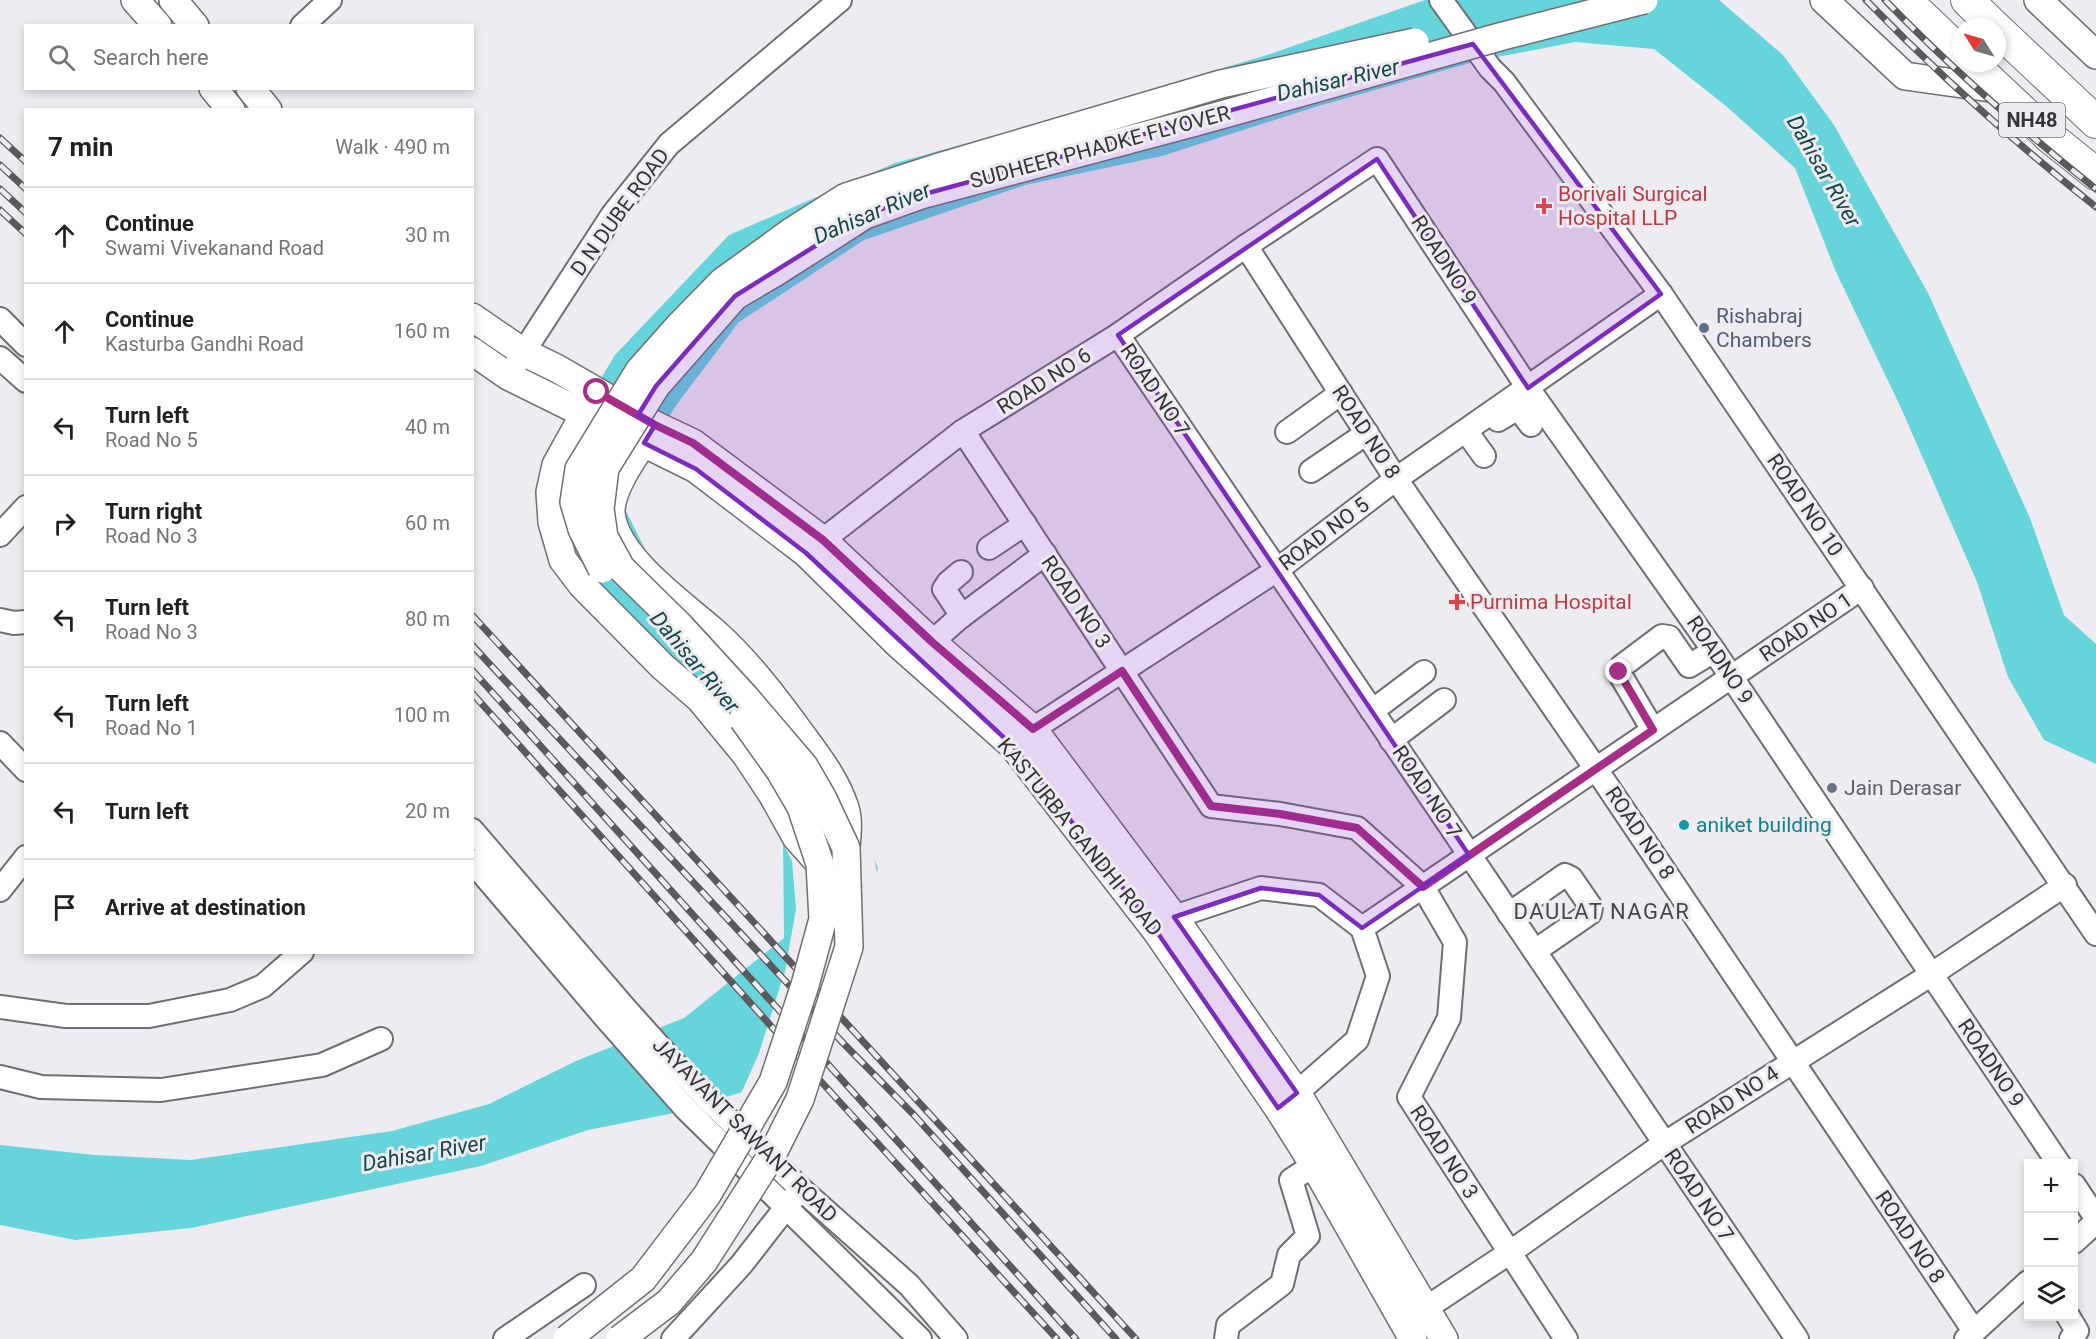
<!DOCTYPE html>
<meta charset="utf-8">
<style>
body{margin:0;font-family:Roboto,sans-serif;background:#f2f2f2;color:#202124}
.controls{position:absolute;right:18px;bottom:18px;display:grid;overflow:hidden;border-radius:0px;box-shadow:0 3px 9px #0003}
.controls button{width:54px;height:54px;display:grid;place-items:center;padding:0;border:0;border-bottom:2px solid #e0e0e0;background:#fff;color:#202124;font:30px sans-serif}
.compass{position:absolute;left:1952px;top:18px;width:54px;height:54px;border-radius:50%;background:#fff;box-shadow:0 3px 9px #0003;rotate:307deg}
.stop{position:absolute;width:18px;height:18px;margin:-14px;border:4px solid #a72e84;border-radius:50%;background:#fff}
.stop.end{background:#a72e84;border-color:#fff;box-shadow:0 2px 6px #0008}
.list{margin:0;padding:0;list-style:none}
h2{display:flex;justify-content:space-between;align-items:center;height:78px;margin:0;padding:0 24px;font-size:26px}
h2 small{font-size:20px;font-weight:400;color:#757577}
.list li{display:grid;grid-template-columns:39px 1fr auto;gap:18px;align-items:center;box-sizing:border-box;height:96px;padding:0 24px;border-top:2px solid #e0e0e0}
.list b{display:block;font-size:22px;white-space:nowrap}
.list p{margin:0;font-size:20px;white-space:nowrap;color:#757577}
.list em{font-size:20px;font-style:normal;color:#757577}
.icon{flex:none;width:33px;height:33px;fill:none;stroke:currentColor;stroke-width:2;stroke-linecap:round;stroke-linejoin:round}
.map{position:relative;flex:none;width:2096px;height:1339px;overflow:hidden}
.search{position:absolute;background:#fff;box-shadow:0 3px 9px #0003;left:24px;top:24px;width:450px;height:66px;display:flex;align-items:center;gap:15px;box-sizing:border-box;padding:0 21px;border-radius:0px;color:#757577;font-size:22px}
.panel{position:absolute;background:#fff;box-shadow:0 3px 9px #0003;left:24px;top:108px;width:450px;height:846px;border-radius:0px}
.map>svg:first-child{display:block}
.water{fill:#65d4db}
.pier{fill:#efecf1}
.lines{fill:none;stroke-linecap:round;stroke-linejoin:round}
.minor-casing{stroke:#716e73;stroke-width:26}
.major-casing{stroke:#716e73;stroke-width:30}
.highway-casing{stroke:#716e73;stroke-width:34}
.minor{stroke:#fff;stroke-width:22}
.major{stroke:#fff;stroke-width:27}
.highway{stroke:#fff;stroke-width:32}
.rail-casing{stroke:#5b595c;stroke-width:7}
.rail{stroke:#efecf1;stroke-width:4.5;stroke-dasharray:14;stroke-linecap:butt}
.major-bridge-casing{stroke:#716e73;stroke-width:30;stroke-linecap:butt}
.major-bridge{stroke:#fff;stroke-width:27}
.route{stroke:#a72e84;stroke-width:8}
.marked{fill:#7b2cbf;fill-opacity:0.2;stroke:#7b2cbf;stroke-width:4.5;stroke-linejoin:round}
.health-dot{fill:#e0444e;stroke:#efecf1;stroke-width:2}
.service-dot{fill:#5c6f8a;stroke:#efecf1;stroke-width:2}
.worship-dot{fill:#6b7280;stroke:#efecf1;stroke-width:2}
.culture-dot{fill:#0f9aa8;stroke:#efecf1;stroke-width:2}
.labels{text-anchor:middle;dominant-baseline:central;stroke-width:6;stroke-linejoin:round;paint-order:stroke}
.shield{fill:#efecf1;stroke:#6d6b6e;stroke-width:1.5}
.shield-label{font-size:20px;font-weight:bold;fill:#353436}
.street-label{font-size:21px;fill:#353436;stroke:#efecf1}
.health-label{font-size:21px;fill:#be3a42;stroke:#efecf1;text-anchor:start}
.service-label{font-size:21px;fill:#4e5e75;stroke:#efecf1;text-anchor:start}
.worship-label{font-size:21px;fill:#5b616d;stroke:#efecf1;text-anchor:start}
.culture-label{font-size:21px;fill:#0d838f;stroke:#efecf1;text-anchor:start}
.water-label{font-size:22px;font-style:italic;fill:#15484b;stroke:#efecf1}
.neighbourhood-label{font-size:22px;letter-spacing:1.5px;fill:#49474b;stroke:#efecf1}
</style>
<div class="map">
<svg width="2096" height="1339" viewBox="0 0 2096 1339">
<rect width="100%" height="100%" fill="#efecf1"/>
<path class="water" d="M1425,0H1719L1783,55L1834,125L1928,293L2030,518L2064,615L2096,644V764L2044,740L2008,677L1977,582L1901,408L1836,272L1795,168L1726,106L1654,49L1575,42L1477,61L1315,107L1162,156L1025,185L864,240L739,322L677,404L619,497L651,561L736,632L833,762L878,868L845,995L756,1088L669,1114L588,1130L481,1166L191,1228L75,1240L0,1225V1145L95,1155L191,1160L392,1131L489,1104L576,1061L684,1018L784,938L783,840L736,765L662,677L565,584L535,497L561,445L615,355L729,235L895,163L1015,130L1267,55Z"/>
<path class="pier" d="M838,768L872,846L878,879L848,997L758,1090L740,1096L759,1053L785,971L796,909L792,861L765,809Z"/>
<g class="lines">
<defs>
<g id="minor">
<path d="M1441,0L1490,68L1504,82L1661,294L2096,934"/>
<path d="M302,26L330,0"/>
<path d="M1246,246L1396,479L1596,769L1974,1331"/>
<path d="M0,319L26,345"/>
<path d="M1118,335L1797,1339"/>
<path d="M0,358L26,381"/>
<path d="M508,376L613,214L669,144L840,0"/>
<path d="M1498,420L1518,408L1531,425"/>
<path d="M963,431L1211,806L1280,814L1357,828L1423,887L1455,942L1449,1018L1409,1097L1566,1339"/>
<path d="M1466,431L1484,456"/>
<path d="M1287,432L1341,393"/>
<path d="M1311,471L1367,433"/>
<path d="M0,535L26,507"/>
<path d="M989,548L1025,524"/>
<path d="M810,550L963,431L1118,335L1246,246L1377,159L1528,388L1714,651L2059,1164"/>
<path d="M961,572L948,583L944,589L962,616"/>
<path d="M0,620L14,623L26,622"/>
<path d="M932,642L959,618L1045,554"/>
<path d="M1372,711L1424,672"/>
<path d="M1653,730L1621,676L1619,672L1622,666L1662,636L1669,637L1689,666L1714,651"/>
<path d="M1020,740L1033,729L1277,570L1396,479L1661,294"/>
<path d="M1391,740L1444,700"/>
<path d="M0,743L26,770"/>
<path d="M472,830L624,1007L703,1095L801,1189L909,1285L956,1339"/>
<path d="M472,861L604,1016L686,1109L920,1339"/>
<path d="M0,890L26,857"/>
<path d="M1509,914L1565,875L1571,878L1591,907L1590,913L1535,951"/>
<path d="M1162,928L1174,917L1261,888L1319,895L1362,928L1378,976L1357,1040L1284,1104"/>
<path d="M1362,928L1862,588"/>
<path d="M0,1007L66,1016H149L230,1000L263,986L302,952"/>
<path d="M0,1077L41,1087L161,1090L322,1065L381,1039"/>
<path d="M2074,1185L2096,1218"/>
<path d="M2074,1242L2096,1222"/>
<path d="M2068,1316L2077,1331L2071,1339"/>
<path d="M1411,1318L1509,1253L1665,1143L1932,974L2065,885"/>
<path d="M505,1339L584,1285"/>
<path d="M673,1339L741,1265L794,1197"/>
<path d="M1226,1339L1228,1325L1282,1284L1289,1255L1308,1236L1291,1180L1314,1165"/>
<path d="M1966,1339L2028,1282"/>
</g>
<g id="major">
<path d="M135,0L158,26"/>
<path d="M173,0L195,26"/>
<path d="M1824,0L1905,76L1998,89"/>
<path d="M2038,0L2096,55"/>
<path d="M213,88L231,110"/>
<path d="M250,88L268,110"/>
<path d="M472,317L523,352L556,368L655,425L693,443L823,540L932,642L1033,729L1174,917L1297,1093L1444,1339"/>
<path d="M472,351L508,376L696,469L806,553L899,645L1013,746L1157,932L1278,1108L1314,1165L1413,1339"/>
<path d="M592,400L556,465L550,492L552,522L563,560L582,585L663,667L700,699L746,755L772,794L796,837L820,864"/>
<path d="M653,428C639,450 610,487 611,513C615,557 681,603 713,631C746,660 775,698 801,734C818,757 836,780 845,808C849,821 847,835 846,848"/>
</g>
<g id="highway">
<path d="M1905,0L1961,53"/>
<path d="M1967,0L1995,27"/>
<path d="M1997,29L2096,122"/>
<path d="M1971,63L2051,138L2096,174"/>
</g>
</defs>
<use href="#minor" class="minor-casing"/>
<use href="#major" class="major-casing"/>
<use href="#highway" class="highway-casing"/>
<use href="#minor" class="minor"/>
<use href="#major" class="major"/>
<use href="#highway" class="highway"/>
<defs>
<g id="rail">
<path d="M1866,0C1938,74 2015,143 2096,207"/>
<path d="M1885,0C1951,68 2022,130 2096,189"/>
<path d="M0,138L26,162"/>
<path d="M0,165L26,189"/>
<path d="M0,189L26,213"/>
<path d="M0,210L26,234"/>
<path d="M472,615L1136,1339"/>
<path d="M472,645L844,1044L914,1115L1116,1339"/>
<path d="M472,670L1076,1339"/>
<path d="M472,693L815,1075L1057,1339"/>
</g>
</defs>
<use href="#rail" class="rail-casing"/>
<use href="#rail" class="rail"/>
<defs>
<g id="major-bridge">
<path d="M602,569L582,529L574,502L579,469L639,371L679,326L722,282L791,232L846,197L936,168L1221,84L1415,42"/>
<path d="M567,1339L643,1279L707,1195L773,1082L805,985L823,919L820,864L801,807L780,771L743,719"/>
<path d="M620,1339L669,1302L704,1261L773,1153L800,1099L849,947L846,848L822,797L804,766L746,698L681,627L621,568L604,537L600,509L605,468L656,386L735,296L776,272L865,215L921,195L1196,122L1503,36L1644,0"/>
</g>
</defs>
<use href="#major-bridge" class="major-bridge-casing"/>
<use href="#major-bridge" class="major-bridge"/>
</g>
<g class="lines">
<path class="route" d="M597,392L655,425L693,443L823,540L932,642L1033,729L1122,671L1211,806L1280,814L1357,828L1423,887L1653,730L1619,672"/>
</g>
<path class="marked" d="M1473,44L1661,294L1528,388L1377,159L1118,335L1469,855L1362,928L1319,895L1261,888L1174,917L1297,1093L1278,1108L1157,932L1013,746L806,553L696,469L644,443L655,425L638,415L656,386L735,296L865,215L921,195Z"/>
<g class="health-dot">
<path d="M1541 197h6v6h6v6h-6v6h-6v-6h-6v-6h6z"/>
<path d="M1454 593h6v6h6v6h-6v6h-6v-6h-6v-6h6z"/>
</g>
<circle class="service-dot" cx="1704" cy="328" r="6"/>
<circle class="worship-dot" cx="1832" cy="788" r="6"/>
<circle class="culture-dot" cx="1684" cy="825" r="6"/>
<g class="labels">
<rect class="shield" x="1999" y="103" width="66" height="34" rx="4.5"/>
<g class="shield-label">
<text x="2032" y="120">NH48</text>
</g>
<g class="street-label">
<text transform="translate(1100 147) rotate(-15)">SUDHEER PHADKE FLYOVER</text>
<text transform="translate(620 212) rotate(-54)">D N DUBE ROAD</text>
<text transform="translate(1444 260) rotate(57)">ROADNO 9</text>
<text transform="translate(1044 381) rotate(-32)">ROAD NO 6</text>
<text transform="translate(1155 390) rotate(56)">ROAD NO 7</text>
<text transform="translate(1366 432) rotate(57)">ROAD NO 8</text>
<text transform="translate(1805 505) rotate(56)">ROAD NO 10</text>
<text transform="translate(1324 534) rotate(-37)">ROAD NO 5</text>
<text transform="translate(1076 602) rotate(56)">ROAD NO 3</text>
<text transform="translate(1806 627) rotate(-34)">ROAD NO 1</text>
<text transform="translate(1720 660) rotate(56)">ROADNO 9</text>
<text transform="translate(1427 792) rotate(56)">ROAD NO 7</text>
<text transform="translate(1640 833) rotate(56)">ROAD NO 8</text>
<text transform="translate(1080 837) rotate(51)">KASTURBA GANDHI ROAD</text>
<text transform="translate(1991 1063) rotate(56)">ROADNO 9</text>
<text transform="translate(1732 1100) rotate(-33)">ROAD NO 4</text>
<text transform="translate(745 1130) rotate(45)">JAYAVANT SAWANT ROAD</text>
<text transform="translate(1444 1152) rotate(57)">ROAD NO 3</text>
<text transform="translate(1699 1195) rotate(56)">ROAD NO 7</text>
<text transform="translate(1910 1237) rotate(56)">ROAD NO 8</text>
</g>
<g class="health-label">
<text x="1558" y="194">Borivali Surgical<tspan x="1558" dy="24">Hospital LLP</tspan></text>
<text x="1470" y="602">Purnima Hospital</text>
</g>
<g class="service-label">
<text x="1716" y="316">Rishabraj<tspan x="1716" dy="24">Chambers</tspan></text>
</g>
<g class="worship-label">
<text x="1844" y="788">Jain Derasar</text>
</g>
<g class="culture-label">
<text x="1696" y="825">aniket building</text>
</g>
<g class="water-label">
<text transform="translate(1338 80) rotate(-13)">Dahisar River</text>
<text transform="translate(1824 171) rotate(60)">Dahisar River</text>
<text transform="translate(872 213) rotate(-23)">Dahisar River</text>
<text transform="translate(695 662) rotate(50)">Dahisar River</text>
<text transform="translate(424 1153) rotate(-10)">Dahisar River</text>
</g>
<g class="neighbourhood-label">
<text x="1602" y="911">DAULAT NAGAR</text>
</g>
</g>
</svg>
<div class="controls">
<button>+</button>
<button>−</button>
<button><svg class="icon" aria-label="layers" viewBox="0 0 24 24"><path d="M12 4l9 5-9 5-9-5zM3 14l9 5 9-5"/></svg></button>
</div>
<svg class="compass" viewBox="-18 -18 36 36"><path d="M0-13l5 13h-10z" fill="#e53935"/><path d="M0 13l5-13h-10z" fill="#757577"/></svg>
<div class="stop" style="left:597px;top:392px"></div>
<div class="stop end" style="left:1619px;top:672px"></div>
<div class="search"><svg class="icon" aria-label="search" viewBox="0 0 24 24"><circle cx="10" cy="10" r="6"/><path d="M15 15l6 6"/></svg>Search here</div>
<section class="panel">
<h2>7 min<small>Walk · 490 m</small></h2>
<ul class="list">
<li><svg class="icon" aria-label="ahead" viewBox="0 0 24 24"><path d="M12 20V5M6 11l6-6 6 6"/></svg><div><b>Continue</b><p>Swami Vivekanand Road</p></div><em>30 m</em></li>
<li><svg class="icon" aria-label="ahead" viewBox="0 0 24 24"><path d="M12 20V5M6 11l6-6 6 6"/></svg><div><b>Continue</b><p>Kasturba Gandhi Road</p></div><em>160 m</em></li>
<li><svg class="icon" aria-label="left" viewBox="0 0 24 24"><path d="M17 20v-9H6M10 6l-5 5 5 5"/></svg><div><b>Turn left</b><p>Road No 5</p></div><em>40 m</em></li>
<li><svg class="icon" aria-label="right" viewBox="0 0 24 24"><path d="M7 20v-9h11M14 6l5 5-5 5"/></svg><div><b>Turn right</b><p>Road No 3</p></div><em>60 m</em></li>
<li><svg class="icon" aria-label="left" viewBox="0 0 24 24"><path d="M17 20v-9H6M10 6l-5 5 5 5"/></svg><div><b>Turn left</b><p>Road No 3</p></div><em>80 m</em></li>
<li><svg class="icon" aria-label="left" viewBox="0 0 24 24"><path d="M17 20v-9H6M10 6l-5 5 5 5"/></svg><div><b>Turn left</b><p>Road No 1</p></div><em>100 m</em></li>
<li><svg class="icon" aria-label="left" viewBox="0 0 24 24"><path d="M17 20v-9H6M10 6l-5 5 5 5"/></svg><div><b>Turn left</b></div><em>20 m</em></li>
<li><svg class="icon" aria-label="arrive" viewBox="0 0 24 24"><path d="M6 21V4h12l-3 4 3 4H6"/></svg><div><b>Arrive at destination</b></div></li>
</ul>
</section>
</div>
